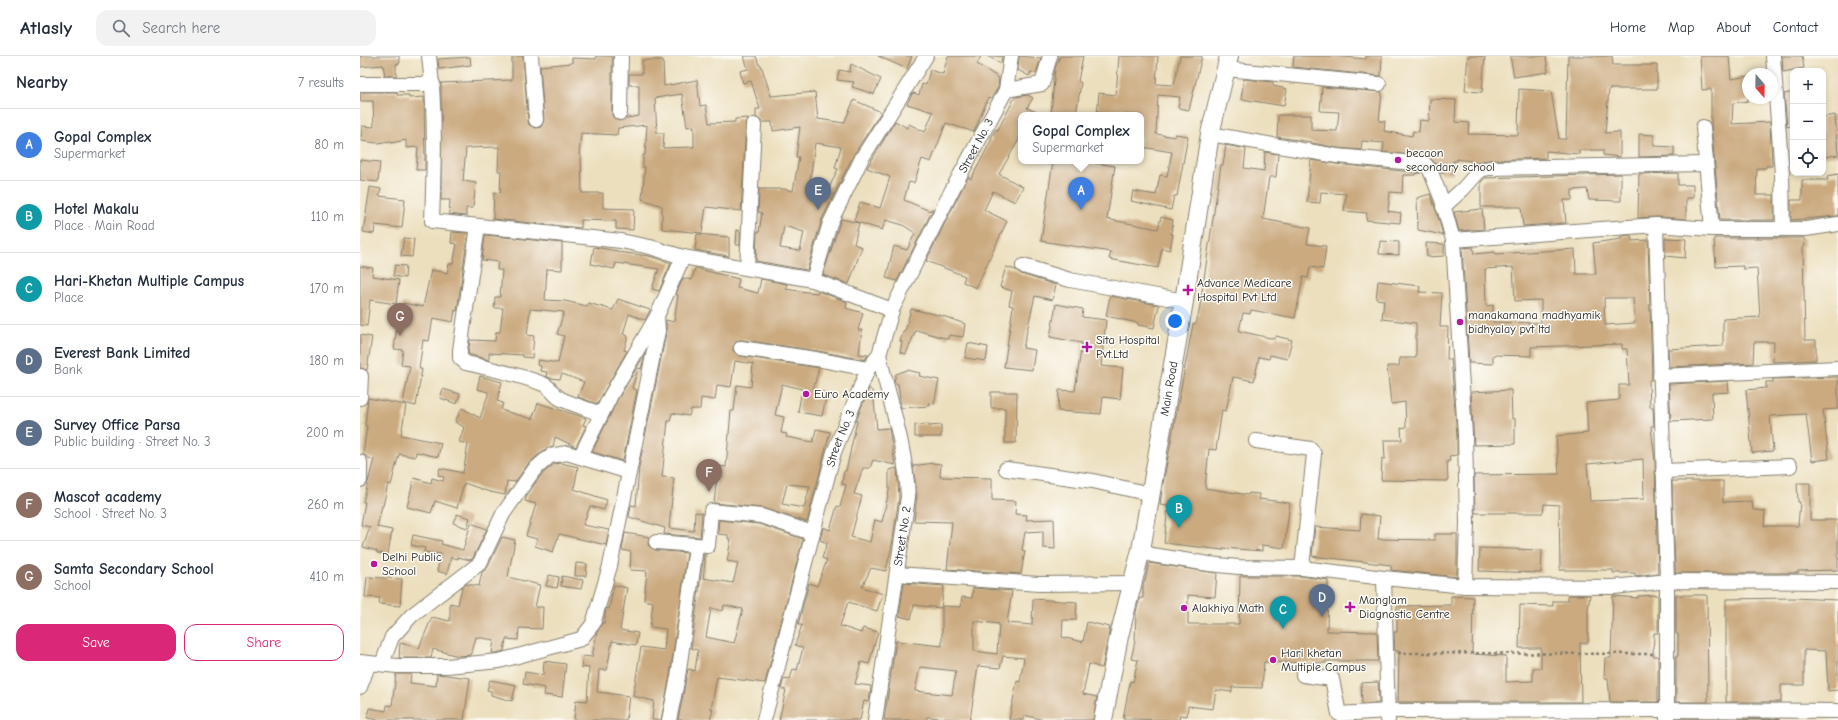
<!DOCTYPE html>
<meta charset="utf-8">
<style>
body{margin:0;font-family:"Comic Neue",sans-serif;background:#f2f2f3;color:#1f2937}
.controls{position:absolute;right:12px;top:12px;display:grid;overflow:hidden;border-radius:8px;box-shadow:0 2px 6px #0003}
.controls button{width:36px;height:36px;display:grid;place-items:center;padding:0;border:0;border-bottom:1px solid #e0e1e3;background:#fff;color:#1f2937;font:20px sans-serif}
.compass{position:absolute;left:1382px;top:12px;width:36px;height:36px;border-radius:50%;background:#fff;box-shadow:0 2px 6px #0003;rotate:160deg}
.you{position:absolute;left:815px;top:265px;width:14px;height:14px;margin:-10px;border:3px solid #fff;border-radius:50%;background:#1a73e8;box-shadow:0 0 0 6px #1a73e833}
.badge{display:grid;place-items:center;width:26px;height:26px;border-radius:50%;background:#db2777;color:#fff;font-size:13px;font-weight:700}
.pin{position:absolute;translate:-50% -33px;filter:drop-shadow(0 1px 2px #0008)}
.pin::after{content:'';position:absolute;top:21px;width:14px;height:12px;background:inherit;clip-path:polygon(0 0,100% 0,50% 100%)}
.popup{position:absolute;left:658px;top:56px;width:126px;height:52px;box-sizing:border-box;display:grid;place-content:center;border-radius:8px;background:#fff;filter:drop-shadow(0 1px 3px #0005);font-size:13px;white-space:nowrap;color:#747a83}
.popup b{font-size:15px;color:#1f2937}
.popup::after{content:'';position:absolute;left:50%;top:100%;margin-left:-8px;border:8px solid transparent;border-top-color:#fff}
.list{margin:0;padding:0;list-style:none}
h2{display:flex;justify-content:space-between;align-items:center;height:52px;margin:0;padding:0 16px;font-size:17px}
h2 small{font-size:13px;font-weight:400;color:#747a83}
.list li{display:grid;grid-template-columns:26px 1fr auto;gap:12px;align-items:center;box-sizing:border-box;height:72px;padding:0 16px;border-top:1px solid #e0e1e3}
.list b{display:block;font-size:15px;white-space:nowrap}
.list p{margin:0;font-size:13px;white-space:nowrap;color:#747a83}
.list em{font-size:13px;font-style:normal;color:#747a83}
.actions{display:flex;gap:8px;padding:12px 16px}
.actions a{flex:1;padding:9px 0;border:1px solid #db2777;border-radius:12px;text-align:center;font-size:14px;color:#db2777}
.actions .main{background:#db2777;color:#fff}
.icon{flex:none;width:22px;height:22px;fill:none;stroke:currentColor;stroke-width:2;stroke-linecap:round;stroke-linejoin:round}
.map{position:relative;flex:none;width:1478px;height:664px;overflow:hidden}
header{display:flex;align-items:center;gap:24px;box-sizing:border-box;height:56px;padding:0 20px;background:#fff;border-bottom:1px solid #e0e1e3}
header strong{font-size:19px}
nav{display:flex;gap:22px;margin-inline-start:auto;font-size:14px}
.search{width:280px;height:36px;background:#f2f2f3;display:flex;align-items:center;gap:10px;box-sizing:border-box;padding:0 14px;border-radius:12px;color:#747a83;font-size:15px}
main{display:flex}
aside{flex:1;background:#fff}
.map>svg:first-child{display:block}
.building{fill:#cbaa80;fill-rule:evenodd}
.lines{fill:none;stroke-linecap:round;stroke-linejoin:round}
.minor-casing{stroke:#847e6d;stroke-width:16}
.major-casing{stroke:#847e6d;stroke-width:20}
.path{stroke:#847e6d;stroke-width:2.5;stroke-dasharray:3 3;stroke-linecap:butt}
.minor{stroke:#fff;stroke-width:14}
.major{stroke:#fff;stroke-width:18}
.poi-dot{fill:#b5179e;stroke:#fdfcf7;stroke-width:1.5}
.labels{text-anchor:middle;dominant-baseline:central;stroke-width:3;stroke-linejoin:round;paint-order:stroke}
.street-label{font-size:12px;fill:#1c1c1c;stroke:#fdfcf7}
.poi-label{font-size:12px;fill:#1c1c1c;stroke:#fdfcf7;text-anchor:start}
</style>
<header>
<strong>Atlasly</strong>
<div class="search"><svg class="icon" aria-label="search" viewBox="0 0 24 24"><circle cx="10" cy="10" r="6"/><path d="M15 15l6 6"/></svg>Search here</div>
<nav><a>Home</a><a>Map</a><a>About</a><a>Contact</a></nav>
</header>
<main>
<aside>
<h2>Nearby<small>7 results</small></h2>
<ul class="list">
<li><span class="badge" style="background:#3f7fe0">A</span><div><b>Gopal Complex</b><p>Supermarket</p></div><em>80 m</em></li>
<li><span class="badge" style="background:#0f9aa8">B</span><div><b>Hotel Makalu</b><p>Place · Main Road</p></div><em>110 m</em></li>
<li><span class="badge" style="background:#0f9aa8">C</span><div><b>Hari-Khetan Multiple Campus</b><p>Place</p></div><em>170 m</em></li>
<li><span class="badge" style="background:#5c6f8a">D</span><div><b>Everest Bank Limited</b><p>Bank</p></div><em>180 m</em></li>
<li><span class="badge" style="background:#5c6f8a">E</span><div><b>Survey Office Parsa</b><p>Public building · Street No. 3</p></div><em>200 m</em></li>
<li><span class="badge" style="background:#8d6e63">F</span><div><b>Mascot academy</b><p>School · Street No. 3</p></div><em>260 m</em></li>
<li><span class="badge" style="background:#8d6e63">G</span><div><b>Samta Secondary School</b><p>School</p></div><em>410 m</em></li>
</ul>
<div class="actions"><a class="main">Save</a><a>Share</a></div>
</aside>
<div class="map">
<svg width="1478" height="664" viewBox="0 0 1478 664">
<rect width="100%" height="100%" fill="#fdfcf7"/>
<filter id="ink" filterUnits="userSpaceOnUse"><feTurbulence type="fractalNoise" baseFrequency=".025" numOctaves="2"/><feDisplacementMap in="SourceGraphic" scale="8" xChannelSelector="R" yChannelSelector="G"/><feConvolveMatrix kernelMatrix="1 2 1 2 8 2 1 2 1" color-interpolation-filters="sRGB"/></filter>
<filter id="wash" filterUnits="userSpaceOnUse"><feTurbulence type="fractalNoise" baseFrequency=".012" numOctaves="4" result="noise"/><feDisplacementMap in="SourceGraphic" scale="16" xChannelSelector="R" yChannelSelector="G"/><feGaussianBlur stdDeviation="0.9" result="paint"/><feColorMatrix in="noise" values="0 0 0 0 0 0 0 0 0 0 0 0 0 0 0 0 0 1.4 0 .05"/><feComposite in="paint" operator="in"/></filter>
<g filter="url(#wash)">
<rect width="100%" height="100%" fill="#ecdfbe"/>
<g id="blocks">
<g class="building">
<path d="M0,0H39L40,7L36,8V20H25L23,9L0,11Z"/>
<path d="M152,0H163L168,65L169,69L176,72L181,71L184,64L180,10L212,7V2L236,3V0H252V57L253,61L259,65L267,62L279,60V29H269V18H282V4H303L304,30L337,24L340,50L346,49L349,67L375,66V63L388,62L386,69L381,155L346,151L342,177L302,173V150L282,143L285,111H283V99H285L287,69L258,72L257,79L221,77L219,99H221L222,137H243V152L274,153L273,174L256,173V165L221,164V172L133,163L134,136L140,137L141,115H138L139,91L106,92L103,125L116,127L113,152H106V160L89,158L90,144H81V27L152,24ZM322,38L327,71L334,70V91L303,92L304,77H297L295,42Z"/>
<path d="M384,0H396L399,9H401L411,40L455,36L458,63L484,67L494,44L521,56L494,98L462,163L447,214L396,205L397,176H399L402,157L398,156L399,133H424L433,135L439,101H436L440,71L413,75L412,66H402L396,61V53H400L391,25L383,27L380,15L388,13ZM455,87L481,91L475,112L478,113L468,134L450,125ZM424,170L444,176L440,195L420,192Z"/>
<path d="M518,0H552L547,13Z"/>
<path d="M588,0H621L617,8L639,22L638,31L631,43L628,42L614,76L586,67L571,106L562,103L554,127L549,126L544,144L570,155L571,153H573L537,225L526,222L534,190L547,194L555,177L543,169L526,164L522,174L494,165L500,146L520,152L530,121L507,112L535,65L547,72L549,68L565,76L573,56L547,48L553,37L559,39L562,28L566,29L570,14L583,18Z"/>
<path d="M627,0H642L641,7Z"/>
<path d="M659,0L681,2L676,17L671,16L669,20L658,14Z"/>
<path d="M700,0H723L718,25L721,27L716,59H691L695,12Z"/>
<path d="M759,0H798L796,28L814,29L820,0H842L829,54L818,52L820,41L798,39L796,78L815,81V78L828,80L817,140H814L811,154L771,145L773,135L796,139L800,119L807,120L812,96L781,91V59L737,58L739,37L756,39Z"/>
<path d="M934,0H973L1006,3V0H1022L1021,20L933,11Z"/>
<path d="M1108,0H1125L1122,36L1105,35Z"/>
<path d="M1150,0H1186L1188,16L1154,21Z"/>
<path d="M1208,0H1252L1253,9H1297V33H1249L1245,77L1260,76V101L1243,99V94H1219V98L1186,95V102L1129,104L1117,106L1097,103V105H1093V118L1080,117L1077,109L1069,101L1023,96L1024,87L1002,85L1001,94L978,92L952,87V86L917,81L918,59H951V74L977,75L979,56L960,55L962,31L1022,36L1019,65H1025L1024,75L1052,80L1053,75L1059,76L1060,64L1069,65L1070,43L1096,44L1095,66L1109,67L1108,78L1158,79L1159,33L1191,35L1199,83H1206Z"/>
<path d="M1340,0H1369L1371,23L1388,20V45L1373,47L1372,68L1410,66L1412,110H1406V112H1397L1396,139H1414V164H1360L1351,68V33L1342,34Z"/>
<path d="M1422,0H1442L1444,12L1423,16Z"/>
<path d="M110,1L111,9L79,13L78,3Z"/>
<path d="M491,8L521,23L514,38L492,31L494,26L477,24L479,14L490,16Z"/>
<path d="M884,23L913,26V30L927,33L924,50L881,43Z"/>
<path d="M0,36H37V39H49V42L64,41L65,114H56L58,91L46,92V84L31,87V85L18,87L1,85L2,70L14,71L13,45H0Z"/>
<path d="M1433,36V69L1427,71L1424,38Z"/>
<path d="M668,39L673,42L667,52L683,59H661V80L639,118L663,131L655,146L633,135L624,154L647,165L616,232L603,226L605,220L566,205L608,121L611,123L632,83L631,82L636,73L638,74L655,41Z"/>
<path d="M1475,59L1478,99L1463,101V61Z"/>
<path d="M1279,78L1294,79V90L1314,91V100L1279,101Z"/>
<path d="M866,89L886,93L884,112L904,115L905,96L918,98L916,121H909L903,163L950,172L947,188L966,190L963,213L950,211L948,222L943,221L935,262L891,254L890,258L883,257L879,275L915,283L916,280L932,284L927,303L910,299L909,303L899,301L894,325L873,321L866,355L862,354L856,394L849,393L845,432L888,439L889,437L899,438V443L930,447L924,492L902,489V495L863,492V494L804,487L808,450L800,449L802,433L833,268H836L839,256L861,109H863Z"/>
<path d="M0,104L20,106L18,126L0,124Z"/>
<path d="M951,104L976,108L1061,117H1056V119H1043L1042,137L1030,136L1028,155L1041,157L1040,167L1006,164L1007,157L984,155L986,138L961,136L960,147L947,146Z"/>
<path d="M693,105H724L755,110L747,163L798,173L801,161L813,164L811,178H813L810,194L802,192L798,212L749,203L751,196L681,185Z"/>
<path d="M1318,117V129H1333V142H1326V163L1297,161L1278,162L1279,118Z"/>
<path d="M1261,118V145L1229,144L1227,133L1212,134V144H1204L1206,167L1163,170L1161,151H1121V126L1125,122Z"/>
<path d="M1478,118V160L1431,164V144H1442V124H1468L1467,120Z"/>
<path d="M10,131L21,133L19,140L45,143L42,172L15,169L14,178L3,176Z"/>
<path d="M1070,138L1077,157L1083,179L1058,174L1057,142Z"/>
<path d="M1122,153L1124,173L1099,175L1094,156Z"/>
<path d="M481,163L499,167L494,188L502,191L489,228L463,219Z"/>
<path d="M377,174L380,175V189H376Z"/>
<path d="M92,176L108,177L97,255L95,254L93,266L73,262L69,285L63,284L59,313H62L56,350L43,347L50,310L41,309L43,294L34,293L37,271L43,247L63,251L71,214L87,217L89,208H93L97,188L91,187Z"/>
<path d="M337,178L369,181V200L335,194Z"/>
<path d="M125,179L202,187V214L187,213L185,244L205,245L227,250L228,247L253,254L258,243L290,254L285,264L269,258L263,278L268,280L264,294L267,295L237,348L218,341L224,326L202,318L200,323L190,322L186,320L187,316L180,315L181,310L177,309L178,304L198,307L204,280L197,278L204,256L170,253L167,279L174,280L172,302L163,301V299L129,297V304L108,298L110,284L135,285L136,276H140L143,252H134L135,241H140L142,214H137L138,206L122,204Z"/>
<path d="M1270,179L1271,180L1272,185L1288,184L1292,324H1289L1290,351H1293L1294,370H1291L1295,406L1298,517L1275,520V517H1253V514H1200L1199,449L1184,448L1183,457H1115L1114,419L1199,418L1196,380L1228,377L1226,347L1259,344V329H1269L1267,293H1262V288L1171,291V300L1133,299V308L1109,307L1102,192L1113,191L1114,198L1135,196V198L1215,193L1216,218H1236L1233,187L1261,183V180ZM1153,211L1155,245L1181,244V267L1133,266V249L1126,250L1125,213ZM1244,242H1273L1275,267L1245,269ZM1283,403L1284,443L1230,445L1227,408Z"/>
<path d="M44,182L54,183L52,201L41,200Z"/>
<path d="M1305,182L1326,183L1325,202L1305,200Z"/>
<path d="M1354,182H1444L1445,190H1443L1445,284H1456V304L1413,306L1414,286H1394L1393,307L1309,311L1308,293L1363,290V263L1400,261L1397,212L1383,213V210L1356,211Z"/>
<path d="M1020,185L1039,186V199L1019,198Z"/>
<path d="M1066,187L1084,188V200L1067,201Z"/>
<path d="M234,191L258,195V196L289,200L311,207L299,235L292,233L299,213L256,207L254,213L231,208Z"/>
<path d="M35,209L46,210L45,222L33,220Z"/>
<path d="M0,210L13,212L12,220L39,224L36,248L10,244L7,270L0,269Z"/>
<path d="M646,211L656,214L661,218L696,229L692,244L675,240L663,292L675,294L672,314L644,311L653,250L649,249L652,235L640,231Z"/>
<path d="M335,212L379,223L377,232L398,237L401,223L427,228L426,233L438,235L457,237L458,235L487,246L486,252L503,257L498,274H502L499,298L508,299L505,304L458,295L382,284H378L373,290V295L380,300L459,312L453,334L467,337L462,360L438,356L442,333L422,328L415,359L424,361L421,377L427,378L426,381L453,386L456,373L470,376L447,466L402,452L354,447L358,410L366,411L371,355H374L377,329L391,331L393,308L375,305L371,331L357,329L355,344L341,342L340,353H331L329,360L312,357L310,365H308L302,421L314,422L309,472L334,475L335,456L342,457L340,481L304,478L305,472L269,461L271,449L276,450L279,411L306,277V264L314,266L318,239L316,238L323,222L332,224ZM427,428L450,430L444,452L422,448Z"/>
<path d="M1018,225L1060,230L1059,236L1082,237L1080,271H1088L1087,303H1091L1097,379V399L1089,400L1090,405H1087L1088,425L1021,424L1022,402L1025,403L1024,384H1042L1041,372L1046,371L1045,346L1031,348L1027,310H1039L1040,302H1056V267L1022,263L1024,244L1016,243Z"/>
<path d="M750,240L799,249L794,272L778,269V267L746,260Z"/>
<path d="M696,248L723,253L722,261L746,264L741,310L763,312L760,343L743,341L741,358L698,355L699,334L715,335L722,287L690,281Z"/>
<path d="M551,253L583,260L605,268L603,281L589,279L588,283L556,274L546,298L540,296L542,286L540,285L544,274L545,275Z"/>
<path d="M0,279L12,281L7,314L0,312Z"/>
<path d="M608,287L628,291L626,305L605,302Z"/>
<path d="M285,298L281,313L278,312L272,332L277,334L263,405L232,396L258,343Z"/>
<path d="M547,314L560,317L559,320L579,324L574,348L569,347V350L541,352L538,328L535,327L534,325L536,318Z"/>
<path d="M120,320L142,326L137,345L143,347L141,354L172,363L178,347L226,362L223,369L226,370L216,391L195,381L193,391L184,394L168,408L155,426L147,425L145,439L130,436L104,427L97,452L75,445L71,457L47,451L54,422L71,427L72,422L83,425L84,421L78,419L80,412L103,417L108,388L99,386L104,371L95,366L102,352L120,362L128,339V336L117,333Z"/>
<path d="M1478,321V353L1463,354L1469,403L1452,405L1446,358L1410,360L1413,395L1392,397L1386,334L1406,332V326H1413V323Z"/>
<path d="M1368,325L1369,336L1352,337L1353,363L1311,365L1309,328Z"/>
<path d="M509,332L513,336L517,373L529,372L535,409L513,404L510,412H503L494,438L502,440L491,481L510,486L515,464L522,466L529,435V414L537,412L539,441L532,489L526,515L511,512L502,531L523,538L517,555L488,546L480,570L501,577L503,572L518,576L509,608L501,606L495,628L511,630L509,646L504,645L500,664H419L426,634L421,633L424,622L430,623L433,613L437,614L443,592L435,589L442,569H438L449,527L457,530L467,504L462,502L467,487L460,484L463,471L470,474L477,450L480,451L486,429L482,428L484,415H486L497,365H496Z"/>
<path d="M83,333L100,338L97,348L80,342Z"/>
<path d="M1151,334L1152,363H1155V388L1114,389L1111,336Z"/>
<path d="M631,336H657L656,387H645V352H631Z"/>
<path d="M8,342L46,349L41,379L81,387L78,401L56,396L55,401L39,398L31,429L28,428L23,450H22L17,471L32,474L28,498L17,497V495L3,491L10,471L1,469L5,446H3L14,403L8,402L3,398L7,370H5Z"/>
<path d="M569,368V370L581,369V381H555V369Z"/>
<path d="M201,407L218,411L214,433L247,444L244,454L230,450L223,469L249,474L246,489L199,478L193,496L175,490L177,483L166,480L176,448L165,445L167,439L180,420L194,408Z"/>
<path d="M573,407L581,408L580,421L632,422V444L656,445L655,458L667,459L666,464L694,463L695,493L683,492V475L665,476L662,494L665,495L661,518L587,513L592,466L554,465L557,439L553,410Z"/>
<path d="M1312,425H1363V446L1392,445L1393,454L1405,455L1404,470H1438L1440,446H1438L1437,427H1450V464H1478V514L1438,515V517H1315Z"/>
<path d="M97,458L110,462L107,472L93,467Z"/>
<path d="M1001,458L1020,460L1018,483L1075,484V478H1097V521L1031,514V509L952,500L955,471L1000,474Z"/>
<path d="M359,464L399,468L443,483L405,627L357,621L351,653L353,654L350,664H318L328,613L335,615L338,594L331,592L344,498L346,499L343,522L373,527L378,507L367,505L371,483H368V479L358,478ZM364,549L383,553L374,587L346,581L351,552L363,555Z"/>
<path d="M111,467L127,473L113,502L110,504L98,501V503L91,501L87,518L77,515L81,498L64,496L65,492L51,489L53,479L82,485L81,488L103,494Z"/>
<path d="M265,477L289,481L288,489L295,494L327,497L310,620L301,664H292L294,645L273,640L281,591L304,594L306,573L290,571L293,546L284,544L287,515L270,514L271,496L262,494Z"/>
<path d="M142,481L155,484L148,521L180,529L175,551H183L182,573L159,572L158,584L146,583L144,595L137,597H132L134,584L116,581L111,599L98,600L73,593L71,602H39L40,587L59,592L72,561L90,565V547L98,549L102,531L107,528L119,530L122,516L128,511Z"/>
<path d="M1120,492L1182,494L1181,517L1119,515Z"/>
<path d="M216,507L227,508L226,520H215Z"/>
<path d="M789,507L857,517L855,541L828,539V568H879L880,520H941L968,524L967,575L1017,576L1018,605H966V607L904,606L902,632L872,631V636L856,634L853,653L828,650L827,660L820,659L819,664L763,663L770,625L773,626L778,604L771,603L775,585L776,556L780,542H783V528L785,525Z"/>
<path d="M189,519L199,521L197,532L186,530Z"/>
<path d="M202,520L223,524L221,533L201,530Z"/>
<path d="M7,521L42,523L40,550L19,548L20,542L5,541Z"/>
<path d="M544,527L584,530L581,552L554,549L551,563L539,560Z"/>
<path d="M254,529L267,532L260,574L278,577L276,589L252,585L247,614H239L237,636L269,640L266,664H214L216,644L227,645L229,612L221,611L223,600L232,601L237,576L242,567H244L246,552L249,553Z"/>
<path d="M613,532L652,535L647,567L672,569L673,543L717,546L716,564H703L702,581L723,586L727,566L750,571L742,612L729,608L723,638L737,641L733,664H684L664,659V664H649L657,625L660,626L664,602L643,600L640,612L618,610L610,664L567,661L566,664H524L536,585L582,590V550L601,551L602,541L612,542ZM614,565L639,568L637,598L614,595ZM560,611L596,615L592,639L555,635Z"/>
<path d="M1208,539H1230L1228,554V587H1220L1221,646H1038L1039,595H1035L1034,576H1037V550L1091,549V540L1113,541L1112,598L1146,600V626L1173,625V612H1181V592H1159L1160,549L1193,550V545H1208Z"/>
<path d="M1298,539V577H1294L1293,600H1298V646H1250L1248,622H1244L1245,602H1251L1253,540L1278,542V540Z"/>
<path d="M1316,539H1347L1348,646H1316V600H1318V578H1316Z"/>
<path d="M1434,542L1478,544V634L1468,635L1466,595L1444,594V629H1421V646H1366V543Z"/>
<path d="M184,605L206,608L202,641L184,639L185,632L163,628L165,616L183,619Z"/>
<path d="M36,618H51L50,627L76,630L77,618L110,622L104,664H18L7,662L9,652L26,655L27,649L32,650Z"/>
<path d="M130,624L156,629L152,645L131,639V635L127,634Z"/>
<path d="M1018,626L1019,647L1002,648L1001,627Z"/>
<rect x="1316" y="663" width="103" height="1"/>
</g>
</g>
</g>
<g filter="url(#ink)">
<use href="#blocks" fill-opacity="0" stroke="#847e6d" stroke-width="1"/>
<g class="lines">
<defs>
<g id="minor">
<path d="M69,0C76,55 74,110 72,165L261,185L290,191L323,201L453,224L532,254"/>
<path d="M171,0L176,64"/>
<path d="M1413,0L1422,118L1423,173"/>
<path d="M866,13L1019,28"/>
<path d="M0,28H73"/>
<path d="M646,34L651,0"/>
<path d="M260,57L261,0"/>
<path d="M1343,71L1352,173"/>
<path d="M850,78L977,100L1065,108L1070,114L1082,144L1093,184L1105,379L1107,466L1105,530"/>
<path d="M1083,151L1103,133L1120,114L1129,112L1346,108"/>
<path d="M1296,169L1307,525V664"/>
<path d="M118,170L100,294V302L106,307C131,313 158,318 183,328C191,331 193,339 201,343C214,349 228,353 241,358"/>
<path d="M1093,184L1296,169L1352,173H1446L1478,168"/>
<path d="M663,210L710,224L824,245"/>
<path d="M387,212L394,69"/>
<path d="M453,224L470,167L502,102L566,0"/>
<path d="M381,292L456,303L508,313"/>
<path d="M1300,320L1478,312"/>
<path d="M0,342L1,320"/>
<path d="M896,385L951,393L954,398L942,512"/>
<path d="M220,401L251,339L297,260L323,201"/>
<path d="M0,406V424"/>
<path d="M646,413L733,425L790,438"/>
<path d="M1303,415L1430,410"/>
<path d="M296,486L348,490L351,455L401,460L452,477"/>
<path d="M781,494L792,499L849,508L878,511L942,512L1024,522L1105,530L1254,531L1307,525L1478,526"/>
<path d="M537,518L679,528L772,527"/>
<path d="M1024,522L1028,664"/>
<path d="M0,606L37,610H87L139,605L221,583L233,568L250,510L298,275L297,260"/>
<path d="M22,608L32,581L52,559L120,507L143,458L174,414L190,400L207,397L269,416"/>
<path d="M943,619L972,623L979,658L1028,655L1307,654L1478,655"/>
<path d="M0,631L9,607"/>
<path d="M309,664L318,621L336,491"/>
<path id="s1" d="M404,664L474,396L508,313L519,299L532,254L592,134L646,34L682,28L690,0"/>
<path id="s2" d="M515,664L548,441C546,392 530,346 519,299"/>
</g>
<g id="major">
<path id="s3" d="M743,664L759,580L781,494L824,245L850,78L869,0"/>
</g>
</defs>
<use href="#minor" class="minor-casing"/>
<use href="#major" class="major-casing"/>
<path class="path" d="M1038,597L1295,598"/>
<use href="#minor" class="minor"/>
<use href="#major" class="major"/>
</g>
</g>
<g class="poi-dot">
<circle cx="1038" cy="104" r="4"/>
<path d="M826 228h4v4h4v4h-4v4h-4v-4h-4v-4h4z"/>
<circle cx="1100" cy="266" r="4"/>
<path d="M725 285h4v4h4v4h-4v4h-4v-4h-4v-4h4z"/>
<circle cx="446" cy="338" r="4"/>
<circle cx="14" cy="508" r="4"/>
<path d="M988 545h4v4h4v4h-4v4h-4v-4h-4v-4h4z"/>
<circle cx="824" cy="552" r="4"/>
<circle cx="913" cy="604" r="4"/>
</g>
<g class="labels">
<g class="street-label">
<text stroke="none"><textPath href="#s1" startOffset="616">Street No. 3</textPath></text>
<text stroke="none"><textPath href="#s3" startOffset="338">Main Road</textPath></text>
<text stroke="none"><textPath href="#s1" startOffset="292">Street No. 3</textPath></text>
<text stroke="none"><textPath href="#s2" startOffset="186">Street No. 2</textPath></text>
</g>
<g class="poi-label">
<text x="1046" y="97">becaon<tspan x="1046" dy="14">secondary school</tspan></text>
<text x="837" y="227">Advance Medicare<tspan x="837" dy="14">Hospital Pvt Ltd</tspan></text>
<text x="1108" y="259">manakamana madhyamik<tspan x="1108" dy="14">bidhyalay pvt ltd</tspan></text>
<text x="736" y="284">Sita Hospital<tspan x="736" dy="14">Pvt.Ltd</tspan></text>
<text x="454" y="338">Euro Academy</text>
<text x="22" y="501">Delhi Public<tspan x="22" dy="14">School</tspan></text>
<text x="999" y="544">Manglam<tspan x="999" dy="14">Diagnostic Centre</tspan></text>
<text x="832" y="552">Alakhiya Math</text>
<text x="921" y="597">Hari khetan<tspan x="921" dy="14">Multiple Campus</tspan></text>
</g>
</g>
</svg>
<div class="controls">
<button>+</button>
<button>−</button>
<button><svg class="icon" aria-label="locate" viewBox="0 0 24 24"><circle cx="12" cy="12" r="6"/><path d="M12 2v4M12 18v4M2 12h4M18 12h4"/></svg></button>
</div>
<svg class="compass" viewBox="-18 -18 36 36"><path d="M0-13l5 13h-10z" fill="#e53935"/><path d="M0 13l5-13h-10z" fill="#747a83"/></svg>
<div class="you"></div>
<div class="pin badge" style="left:721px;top:154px;background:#3f7fe0">A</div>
<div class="popup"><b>Gopal Complex</b>Supermarket</div>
<div class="pin badge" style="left:819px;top:472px;background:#0f9aa8">B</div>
<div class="pin badge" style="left:923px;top:573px;background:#0f9aa8">C</div>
<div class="pin badge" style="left:962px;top:561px;background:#5c6f8a">D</div>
<div class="pin badge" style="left:458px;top:154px;background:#5c6f8a">E</div>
<div class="pin badge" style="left:349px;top:436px;background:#8d6e63">F</div>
<div class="pin badge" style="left:40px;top:280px;background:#8d6e63">G</div>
</div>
</main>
